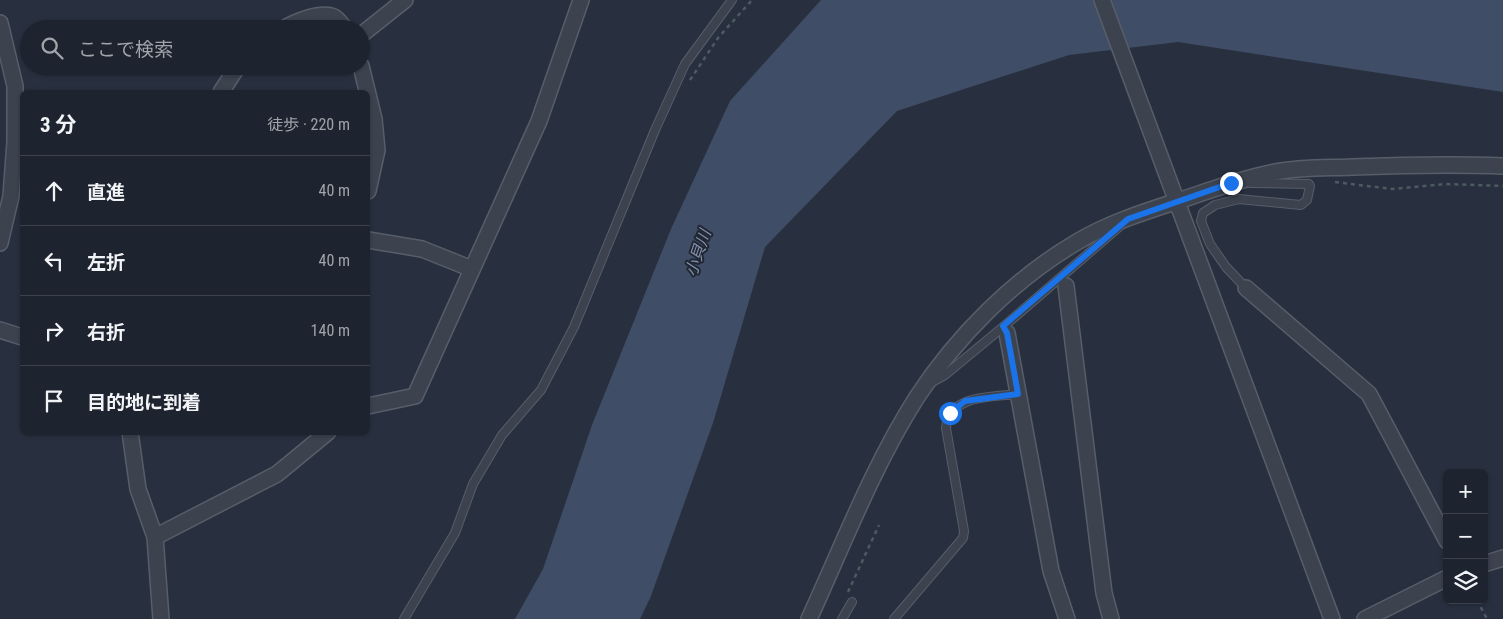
<!DOCTYPE html>
<html lang="ja">
<meta charset="utf-8">
<style>
body{margin:0;font-family:"Roboto Condensed","Noto Sans JP",sans-serif;background:#262c37;color:#f1f3f6}
.controls{position:absolute;right:15px;bottom:15px;display:grid;overflow:hidden;border-radius:8px;box-shadow:0 1px 4px #0004}
.controls button{width:45px;height:45px;display:grid;place-items:center;padding:0;border:0;border-bottom:1px solid #3c414b;background:#1e242f;color:#f1f3f6;font:25px sans-serif}
.stop{position:absolute;width:15px;height:15px;margin:-11px;border:4px solid #1a73e8;border-radius:50%;background:#fff}
.stop.end{background:#1a73e8;border-color:#fff;box-shadow:0 1px 5px #0008}
.list{margin:0;padding:0;list-style:none}
h2{display:flex;justify-content:space-between;align-items:center;height:65px;margin:0;padding:0 20px;font-size:21px}
h2 small{font-size:16px;font-weight:400;color:#a1a4aa}
.list li{display:grid;grid-template-columns:32px 1fr auto;gap:15px;align-items:center;box-sizing:border-box;height:70px;padding:0 20px;border-top:1px solid #3c414b}
.list b{display:block;font-size:19px;white-space:nowrap}
.list em{font-size:16px;font-style:normal;color:#a1a4aa}
.icon{flex:none;width:28px;height:28px;fill:none;stroke:currentColor;stroke-width:2;stroke-linecap:round;stroke-linejoin:round}
.map{position:relative;flex:none;width:1503px;height:619px;overflow:hidden}
.search{position:absolute;background:#1e242f;box-shadow:0 1px 4px #0004;left:20px;top:20px;width:350px;height:55px;display:flex;align-items:center;gap:12px;box-sizing:border-box;padding:0 18px;border-radius:28px;color:#a1a4aa;font-size:19px}
.panel{position:absolute;background:#1e242f;box-shadow:0 1px 4px #0004;left:20px;top:90px;width:350px;height:345px;border-radius:8px}
.map>svg:first-child{display:block}
.water{fill:#404d66}
.lines{fill:none;stroke-linecap:round;stroke-linejoin:round}
.lane-casing{stroke:#575e69;stroke-width:10}
.street-casing{stroke:#575e69;stroke-width:18}
.path{stroke:#4b5b5f;stroke-width:2.5;stroke-dasharray:4 4;stroke-linecap:butt}
.lane{stroke:#3c434f;stroke-width:8}
.street{stroke:#3c434f;stroke-width:15}
.route{stroke:#1a73e8;stroke-width:6}
.labels{text-anchor:middle;dominant-baseline:central;stroke-width:4;stroke-linejoin:round;paint-order:stroke}
.water-label{font-size:16px;font-style:italic;fill:#8492ae;stroke:#212834}
</style>
<div class="map">
<svg width="1503" height="619" viewBox="0 0 1503 619">
<rect width="100%" height="100%" fill="#28303f"/>
<path class="water" d="M821,0H1503V92L1178,42L1069,55L897,111L765,247L713,423L651,596L640,619H515L543,569L592,425L671,229L730,101Z"/>
<g class="lines">
<defs>
<g id="lane">
<path d="M1246,288L1226,267L1210,244L1201,221L1203,213L1215,205L1239,199L1301,205L1307,200L1310,186L1309,184L1251,183"/>
<path d="M932,382L945,375L1003,327L1119,227"/>
<path d="M404,619L455,533L473,484L502,435L541,390L574,327L655,130L685,64L732,0"/>
<path d="M842,619L852,602"/>
<path d="M894,619L963,538L964,531L946,428C949,394 993,397 1019,394"/>
</g>
<g id="street">
<path d="M1102,0L1332,619"/>
<path d="M0,23L15,86V142L11,196L0,243"/>
<path d="M283,29C295,22 320,11 334,17C338,19 342,25 345,29"/>
<path d="M361,35L405,0"/>
<path d="M361,66L374,119L377,150L368,191"/>
<path d="M221,92L238,66"/>
<path d="M368,240L422,249L472,269"/>
<path d="M1066,286L1104,593L1111,619"/>
<path d="M1246,288L1369,394L1447,541"/>
<path d="M0,330L22,337"/>
<path d="M1007,333L1051,571L1067,619"/>
<path d="M368,406L415,396L539,121L581,0"/>
<path d="M130,432L138,489L155,537L161,619"/>
<path d="M155,537L277,474L328,432"/>
<path d="M1484,564L1503,558"/>
<path d="M809,619C843,545 873,466 917,397C957,336 1014,279 1077,242C1110,222 1150,210 1187,198C1216,188 1245,178 1275,172C1300,167 1327,168 1352,167C1403,165 1453,164 1503,166"/>
<path d="M1365,619L1447,578"/>
</g>
</defs>
<use href="#lane" class="lane-casing"/>
<use href="#street" class="street-casing"/>
<g class="path">
<path d="M690,80L718,38L752,0"/>
<path d="M1335,182L1392,189L1446,184L1503,186"/>
<path d="M848,592L879,525"/>
<path d="M1477,600L1487,619"/>
</g>
<use href="#lane" class="lane"/>
<use href="#street" class="street"/>
</g>
<g class="lines">
<path class="route" d="M950,413L965,401L1018,394L1007,333L1003,326L1128,219L1231,183"/>
</g>
<g class="labels">
<g class="water-label">
<text transform="translate(698 253) rotate(-71)">小貝川</text>
</g>
</g>
</svg>
<div class="controls">
<button>+</button>
<button>−</button>
<button><svg class="icon" aria-label="layers" viewBox="0 0 24 24"><path d="M12 4l9 5-9 5-9-5zM3 14l9 5 9-5"/></svg></button>
</div>
<div class="stop" style="left:950px;top:413px"></div>
<div class="stop end" style="left:1231px;top:183px"></div>
<div class="search"><svg class="icon" aria-label="search" viewBox="0 0 24 24"><circle cx="10" cy="10" r="6"/><path d="M15 15l6 6"/></svg>ここで検索</div>
<section class="panel">
<h2>3 分<small>徒歩 · 220 m</small></h2>
<ul class="list">
<li><svg class="icon" aria-label="ahead" viewBox="0 0 24 24"><path d="M12 20V5M6 11l6-6 6 6"/></svg><div><b>直進</b></div><em>40 m</em></li>
<li><svg class="icon" aria-label="left" viewBox="0 0 24 24"><path d="M17 20v-9H6M10 6l-5 5 5 5"/></svg><div><b>左折</b></div><em>40 m</em></li>
<li><svg class="icon" aria-label="right" viewBox="0 0 24 24"><path d="M7 20v-9h11M14 6l5 5-5 5"/></svg><div><b>右折</b></div><em>140 m</em></li>
<li><svg class="icon" aria-label="arrive" viewBox="0 0 24 24"><path d="M6 21V4h12l-3 4 3 4H6"/></svg><div><b>目的地に到着</b></div></li>
</ul>
</section>
</div>
